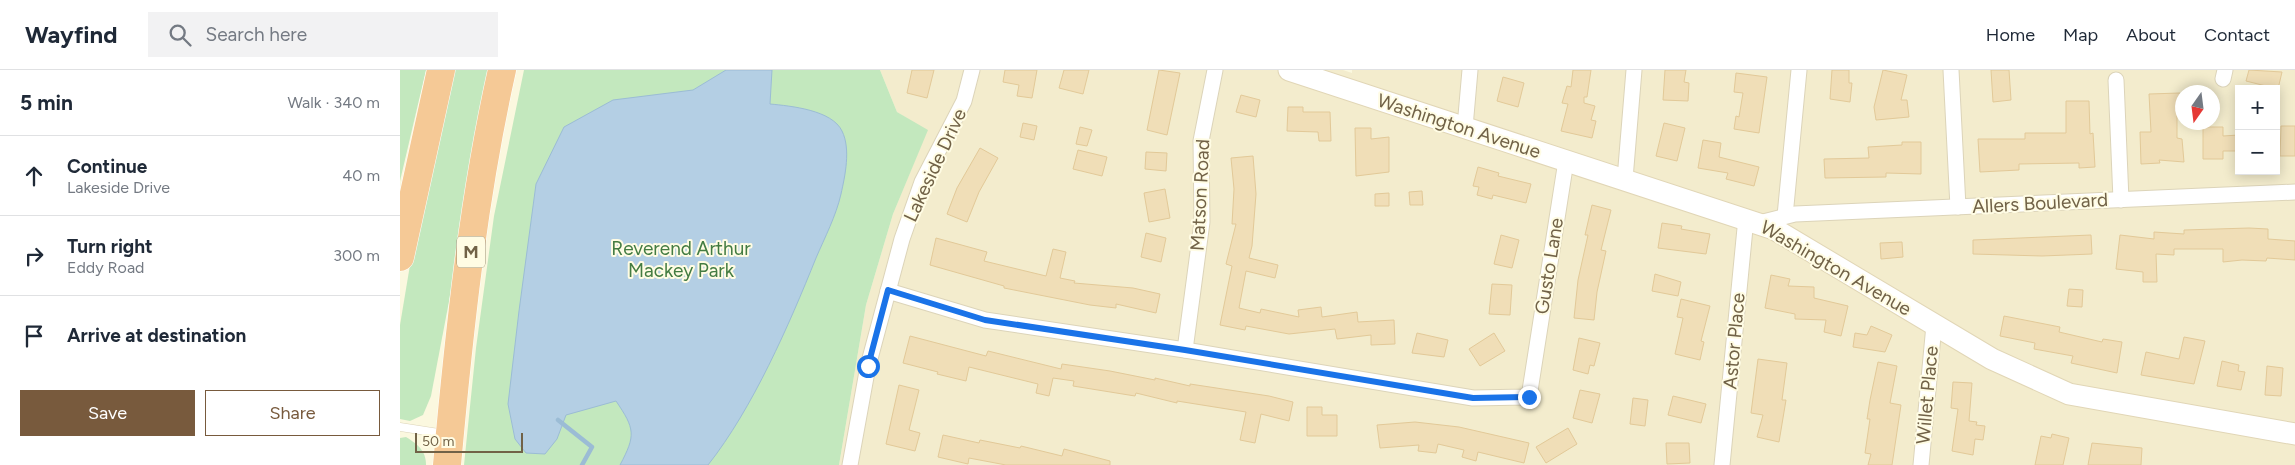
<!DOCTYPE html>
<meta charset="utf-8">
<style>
body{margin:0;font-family:Figtree,sans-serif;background:#f2f2f3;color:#1f2937}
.controls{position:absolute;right:15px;top:15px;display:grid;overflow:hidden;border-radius:0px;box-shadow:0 2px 12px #0003}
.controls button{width:45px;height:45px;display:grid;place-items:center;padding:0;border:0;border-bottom:1px solid #e0e1e3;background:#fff;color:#1f2937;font:25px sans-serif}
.compass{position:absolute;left:1775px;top:15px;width:45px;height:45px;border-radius:50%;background:#fff;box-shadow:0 2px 12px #0003;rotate:194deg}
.scale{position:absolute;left:15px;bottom:12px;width:108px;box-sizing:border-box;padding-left:5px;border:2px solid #716247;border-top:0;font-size:14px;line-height:18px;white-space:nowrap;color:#716247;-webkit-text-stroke:4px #fffce4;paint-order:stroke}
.stop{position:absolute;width:15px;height:15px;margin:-11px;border:4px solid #1a73e8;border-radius:50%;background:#fff}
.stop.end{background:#1a73e8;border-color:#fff;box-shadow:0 1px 5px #0008}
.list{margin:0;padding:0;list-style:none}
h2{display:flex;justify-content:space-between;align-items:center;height:65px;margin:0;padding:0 20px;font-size:21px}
h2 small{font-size:16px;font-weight:400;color:#747a83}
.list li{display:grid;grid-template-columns:32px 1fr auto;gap:15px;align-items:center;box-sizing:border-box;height:80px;padding:0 20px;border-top:1px solid #e0e1e3}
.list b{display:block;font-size:19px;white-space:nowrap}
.list p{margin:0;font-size:16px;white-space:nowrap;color:#747a83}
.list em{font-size:16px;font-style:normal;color:#747a83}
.actions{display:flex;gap:10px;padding:15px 20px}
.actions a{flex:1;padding:11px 0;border:1px solid #785a3d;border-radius:0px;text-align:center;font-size:18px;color:#785a3d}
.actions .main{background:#785a3d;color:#fff}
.icon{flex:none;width:28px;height:28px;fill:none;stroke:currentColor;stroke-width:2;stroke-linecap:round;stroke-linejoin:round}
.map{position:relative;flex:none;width:1895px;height:395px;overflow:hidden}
header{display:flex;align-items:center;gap:30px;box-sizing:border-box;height:70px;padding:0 25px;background:#fff;border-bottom:1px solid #e0e1e3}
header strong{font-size:24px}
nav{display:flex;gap:28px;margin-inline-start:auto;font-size:18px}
.search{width:350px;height:45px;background:#f2f2f3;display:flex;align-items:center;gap:12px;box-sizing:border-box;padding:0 18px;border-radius:0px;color:#747a83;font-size:19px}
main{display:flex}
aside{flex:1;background:#fff}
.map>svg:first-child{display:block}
.residential{fill:#f3eccd;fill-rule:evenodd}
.green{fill:#c3e8be}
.water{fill:#b4cfe4;stroke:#9bbcd5}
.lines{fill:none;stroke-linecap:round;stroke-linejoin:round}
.stream{stroke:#9bbcd5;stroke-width:4.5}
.building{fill:#f0deb7;stroke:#e2c998}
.lane-casing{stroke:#dcd4b9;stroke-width:9}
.street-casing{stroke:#dcd4b9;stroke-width:17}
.secondary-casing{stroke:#e1d6b6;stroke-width:23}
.highway-casing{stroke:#fff;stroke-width:29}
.lane{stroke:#fff;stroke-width:8}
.street{stroke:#fff;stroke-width:15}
.secondary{stroke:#fff;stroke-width:21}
.highway{stroke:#f5c996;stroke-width:28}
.route{stroke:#1a73e8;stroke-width:6}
.labels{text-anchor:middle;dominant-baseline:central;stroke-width:4;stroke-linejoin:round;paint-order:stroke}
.shield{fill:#fffce4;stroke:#9c9076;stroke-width:1}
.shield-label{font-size:18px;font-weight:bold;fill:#716247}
.street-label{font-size:19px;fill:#716247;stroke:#fffce4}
.park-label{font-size:19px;fill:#437c42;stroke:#fffce4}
</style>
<header>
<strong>Wayfind</strong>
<div class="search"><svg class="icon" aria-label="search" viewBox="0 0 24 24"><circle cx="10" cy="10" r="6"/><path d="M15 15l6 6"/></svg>Search here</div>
<nav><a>Home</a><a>Map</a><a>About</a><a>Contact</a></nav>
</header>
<main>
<aside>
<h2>5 min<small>Walk · 340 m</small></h2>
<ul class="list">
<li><svg class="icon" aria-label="ahead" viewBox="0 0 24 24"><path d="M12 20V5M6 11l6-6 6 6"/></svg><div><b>Continue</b><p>Lakeside Drive</p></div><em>40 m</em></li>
<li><svg class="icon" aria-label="right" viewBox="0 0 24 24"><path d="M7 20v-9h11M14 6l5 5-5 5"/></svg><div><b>Turn right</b><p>Eddy Road</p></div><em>300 m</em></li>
<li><svg class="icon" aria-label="arrive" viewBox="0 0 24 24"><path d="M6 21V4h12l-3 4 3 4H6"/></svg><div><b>Arrive at destination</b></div></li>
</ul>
<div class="actions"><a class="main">Save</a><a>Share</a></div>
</aside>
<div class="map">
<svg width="1895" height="395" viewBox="0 0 1895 395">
<rect width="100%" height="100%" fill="#fbf8df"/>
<path class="residential" d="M480,0H943L952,3V0H1895V395H439L466,235L493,144L527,61L497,42ZM1839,19H1876V101H1839ZM1782,22H1812V52H1782Z"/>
<g class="green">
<path d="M0,0H26L0,111Z"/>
<path d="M55,0H93L31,326L23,345L10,351L0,349V255L10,195Z"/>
<path d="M124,0H480L497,42L528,60L493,144L466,235L439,395H64L76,278L94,146Z"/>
<path d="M6,367C17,374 26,380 26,395H0V368Z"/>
</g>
<path class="water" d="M326,0H372L370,34C391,36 432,40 442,61C451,79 445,106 441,124C436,146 425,167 416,188C389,255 353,338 308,395H220C236,365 235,359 216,331L166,345L157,369L145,384L126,383L115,369L108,334L119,241L136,114L164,57L213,30L293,20Z"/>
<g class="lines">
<path class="stream" d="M158,350L192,377L182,395"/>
</g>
<g class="building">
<path d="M512,0H534L527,28L507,23Z"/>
<path d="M605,0H637L632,28L617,26L619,15L603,12Z"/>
<path d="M664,0H689L683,24L659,18Z"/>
<path d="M759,0L780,3L767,65L747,60Z"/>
<path d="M1173,0H1191L1187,27H1184V33L1195,36L1191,50L1196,51L1192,68L1161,61L1168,34L1162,33L1167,16L1171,17Z"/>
<path d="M1265,0H1286L1284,12L1289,13L1288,31L1263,30Z"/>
<path d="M1432,0H1449V13H1452L1450,32L1430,29Z"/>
<path d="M1483,0L1507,5L1501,30H1507L1509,47L1476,50L1474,37Z"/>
<path d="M1591,0H1609L1611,30L1593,32Z"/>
<path d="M1849,0L1882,2L1878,19L1846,11Z"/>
<path d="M1336,3L1367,7L1359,63L1334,59L1336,46L1339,47L1343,23L1334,22Z"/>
<path d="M1103,7L1124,13L1118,37L1097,31Z"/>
<path d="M1780,23L1781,42H1777V68L1782,69L1784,92L1759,90L1760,93L1741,94L1740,62H1751L1749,24Z"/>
<path d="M841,25L860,30L856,47L836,42Z"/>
<path d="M1666,31H1689L1690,64L1693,63L1695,97L1679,98V93L1619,94V100L1580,102L1578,69H1625V63H1666Z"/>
<path d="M888,37H903V42H930L931,71H919L918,62L887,61Z"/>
<path d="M623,53L637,56L634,70L620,67Z"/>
<path d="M1264,53L1285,58L1277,91L1256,86Z"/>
<path d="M1881,56H1895V86H1880Z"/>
<path d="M680,57L692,60L687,76L676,74Z"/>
<path d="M1803,57H1823V66L1839,65V81H1823V89H1803Z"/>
<path d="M955,58H971V69L989,67V102L956,106Z"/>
<path d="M1303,70L1321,73L1319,87L1359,97L1354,116L1326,109L1328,103L1298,98Z"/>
<path d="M1502,72H1521V104L1486,103V107L1425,108L1424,89L1469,88L1468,77L1502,75Z"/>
<path d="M580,78L598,88L579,122L567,152L547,144L557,118Z"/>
<path d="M678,80L707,87L702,106L673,99Z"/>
<path d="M746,82L767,83L766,101L745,99Z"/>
<path d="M853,86L856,124L852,176L849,188L878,195L875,208L846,201L839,238L860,243L861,239L899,247L898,240L921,237L922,247L957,242L958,252L994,250L995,274L971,275V265L937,269L935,259L889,264L846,256L845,260L820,255L832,196L826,194L836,154H832L834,119L831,88Z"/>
<path d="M1078,97L1099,103L1098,106L1131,114L1126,133L1093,125L1092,129L1077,125L1079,117L1073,116Z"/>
<path d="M765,119L770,148L749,152L744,123Z"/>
<path d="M1022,121L1023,135H1010L1009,122Z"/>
<path d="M989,123V136H975V124Z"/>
<path d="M1192,135L1211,140L1201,180L1206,181L1197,222L1194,250L1174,248L1178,210L1188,165H1185Z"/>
<path d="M1262,153L1282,156L1281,159L1310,164L1306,184L1258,178Z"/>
<path d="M1849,158L1868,159V169L1895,171V190L1867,188L1866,191L1842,190L1823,192V179H1774V185L1756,184L1757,212H1743V202L1716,199L1720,165L1754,169V162L1784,164V160Z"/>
<path d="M746,163L766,168L761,192L741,187Z"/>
<path d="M1101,165L1119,170L1112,198L1094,194Z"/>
<path d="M1691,165L1692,184L1642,186L1573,184V170Z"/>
<path d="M536,168L587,182L584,191L646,206L653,179L666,182L660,208L675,211L674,213L733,218L760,224L756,243L716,234V238L690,235L604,218V216L530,195Z"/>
<path d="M1502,172L1503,187L1481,189L1480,173Z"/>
<path d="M1255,204L1281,212L1278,226L1252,221Z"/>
<path d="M1371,205L1390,209L1388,216L1414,217V228L1448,236L1441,266L1424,262L1426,250L1395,249V244L1365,238Z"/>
<path d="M1092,214L1112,215L1110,245L1089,244Z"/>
<path d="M1669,219L1683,220L1682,237L1667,236Z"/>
<path d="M1281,229L1310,236L1301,271L1304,272L1300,290L1275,284L1283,248L1277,247Z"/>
<path d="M1604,246L1660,257L1659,262L1702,272L1703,269L1722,272L1717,303L1671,293L1673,286L1634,279L1635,273L1600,266Z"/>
<path d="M1471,256L1492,265L1485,282L1453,277L1455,263L1467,265Z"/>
<path d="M1017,263L1048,270L1044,287L1012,283Z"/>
<path d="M1094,263L1105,281L1080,296L1069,279Z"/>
<path d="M510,266L586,286L588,281L661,299L662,294L710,301L755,310V308L790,316V314L869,326L893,332L889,351L861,344L855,373L840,370L846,342L777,331V333L736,323L735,326L673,316L674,311L653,308L649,326L636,323L638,314L569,297L566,311L537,304L538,302L503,293Z"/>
<path d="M1784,267L1805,271L1794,314L1741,305L1746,282L1779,289Z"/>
<path d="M1179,268L1200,273L1194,296L1190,295L1188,304L1173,300Z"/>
<path d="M1358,289L1387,293L1382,330H1386L1379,372L1357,367L1363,345L1351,343Z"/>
<path d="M1822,291L1839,295L1838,301L1845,302L1841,320L1817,316Z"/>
<path d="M1478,292L1497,296L1490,333L1501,335L1492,395H1468L1471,384L1465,383L1470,349H1467L1470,330Z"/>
<path d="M1867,296L1883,298L1881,326L1865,325Z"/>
<path d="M1553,312L1572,313L1569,351L1577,352L1576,355L1585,356L1583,370L1575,369L1573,385L1552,381L1558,339L1551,338Z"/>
<path d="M499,315L519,320L509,360L520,363L515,381L486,374Z"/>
<path d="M1180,320L1200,324L1192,353L1173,348Z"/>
<path d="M1273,326L1306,334L1301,353L1268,345Z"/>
<path d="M1233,328L1248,330L1245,356L1230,354Z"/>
<path d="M907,337H922V345H937V366H907Z"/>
<path d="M1015,352L1059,357L1129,373L1124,393L1078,382L1076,391L1062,387L1064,380L1038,374L1036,383L1018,381L1019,375L980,378L977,355Z"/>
<path d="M1168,358L1177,374L1146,393L1136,377Z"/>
<path d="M1652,364L1669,368L1663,395H1635L1641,366L1651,368Z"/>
<path d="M543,365L579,373L580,370L620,378L621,376L662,386L664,379L710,391V395H606L569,388L568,394L538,387Z"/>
<path d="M1266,373H1289L1290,393L1267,394Z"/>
<path d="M1692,373L1742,378L1741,395H1688Z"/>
</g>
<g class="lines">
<defs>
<path id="lane" d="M0,357L45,364"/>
<g id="street">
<path d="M1551,0L1558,137"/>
<path d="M1823,9L1825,0"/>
<path d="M1716,10L1721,130"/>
<path d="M1065,57L1070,0"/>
<path d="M1225,109L1234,0"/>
<path d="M1385,146L1399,0"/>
<path d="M1359,153L1395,144L1895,122"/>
<path d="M488,221L585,250L785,280L1073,328L1129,327L1166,91"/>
<path d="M785,280L802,152L801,71L815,0"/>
<path d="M450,395L468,296L502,169L522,112L564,31L572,0"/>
<path d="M1322,395L1346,148"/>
<path d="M1521,395L1534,255"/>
</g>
<path id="secondary" d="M889,0L1374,159L1592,289L1669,324L1895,364"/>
<g id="highway">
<path d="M0,187L41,0"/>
<path d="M47,395C59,263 73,129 102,0"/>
</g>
</defs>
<use href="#lane" class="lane-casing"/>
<use href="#street" class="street-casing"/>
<use href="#secondary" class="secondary-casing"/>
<use href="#highway" class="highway-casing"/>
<use href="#lane" class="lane"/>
<use href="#street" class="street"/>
<use href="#secondary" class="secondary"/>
<use href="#highway" class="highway"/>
</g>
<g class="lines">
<path class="route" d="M468,296L488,220L585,250L785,280L1073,328L1129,327"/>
</g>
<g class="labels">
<rect class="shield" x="57" y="166.5" width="28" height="31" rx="4"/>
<g class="shield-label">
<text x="71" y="182">M</text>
</g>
<g class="street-label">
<text transform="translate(1059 56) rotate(18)">Washington Avenue</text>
<text transform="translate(535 95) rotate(-65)">Lakeside Drive</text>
<text transform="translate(800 125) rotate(-87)">Matson Road</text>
<text transform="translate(1640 133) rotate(-3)">Allers Boulevard</text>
<text transform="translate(1149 196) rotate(-81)">Gusto Lane</text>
<text transform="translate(1436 198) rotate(30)">Washington Avenue</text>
<text transform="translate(1334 271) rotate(-85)">Astor Place</text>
<text transform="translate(1527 325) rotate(-85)">Willet Place</text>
</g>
<g class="park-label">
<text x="281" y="178">Reverend Arthur<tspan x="281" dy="22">Mackey Park</tspan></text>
</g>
</g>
</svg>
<div class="controls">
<button>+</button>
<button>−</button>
</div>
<svg class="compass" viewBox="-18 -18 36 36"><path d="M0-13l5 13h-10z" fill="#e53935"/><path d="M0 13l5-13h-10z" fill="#747a83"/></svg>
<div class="scale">50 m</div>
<div class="stop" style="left:468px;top:296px"></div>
<div class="stop end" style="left:1129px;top:327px"></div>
</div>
</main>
